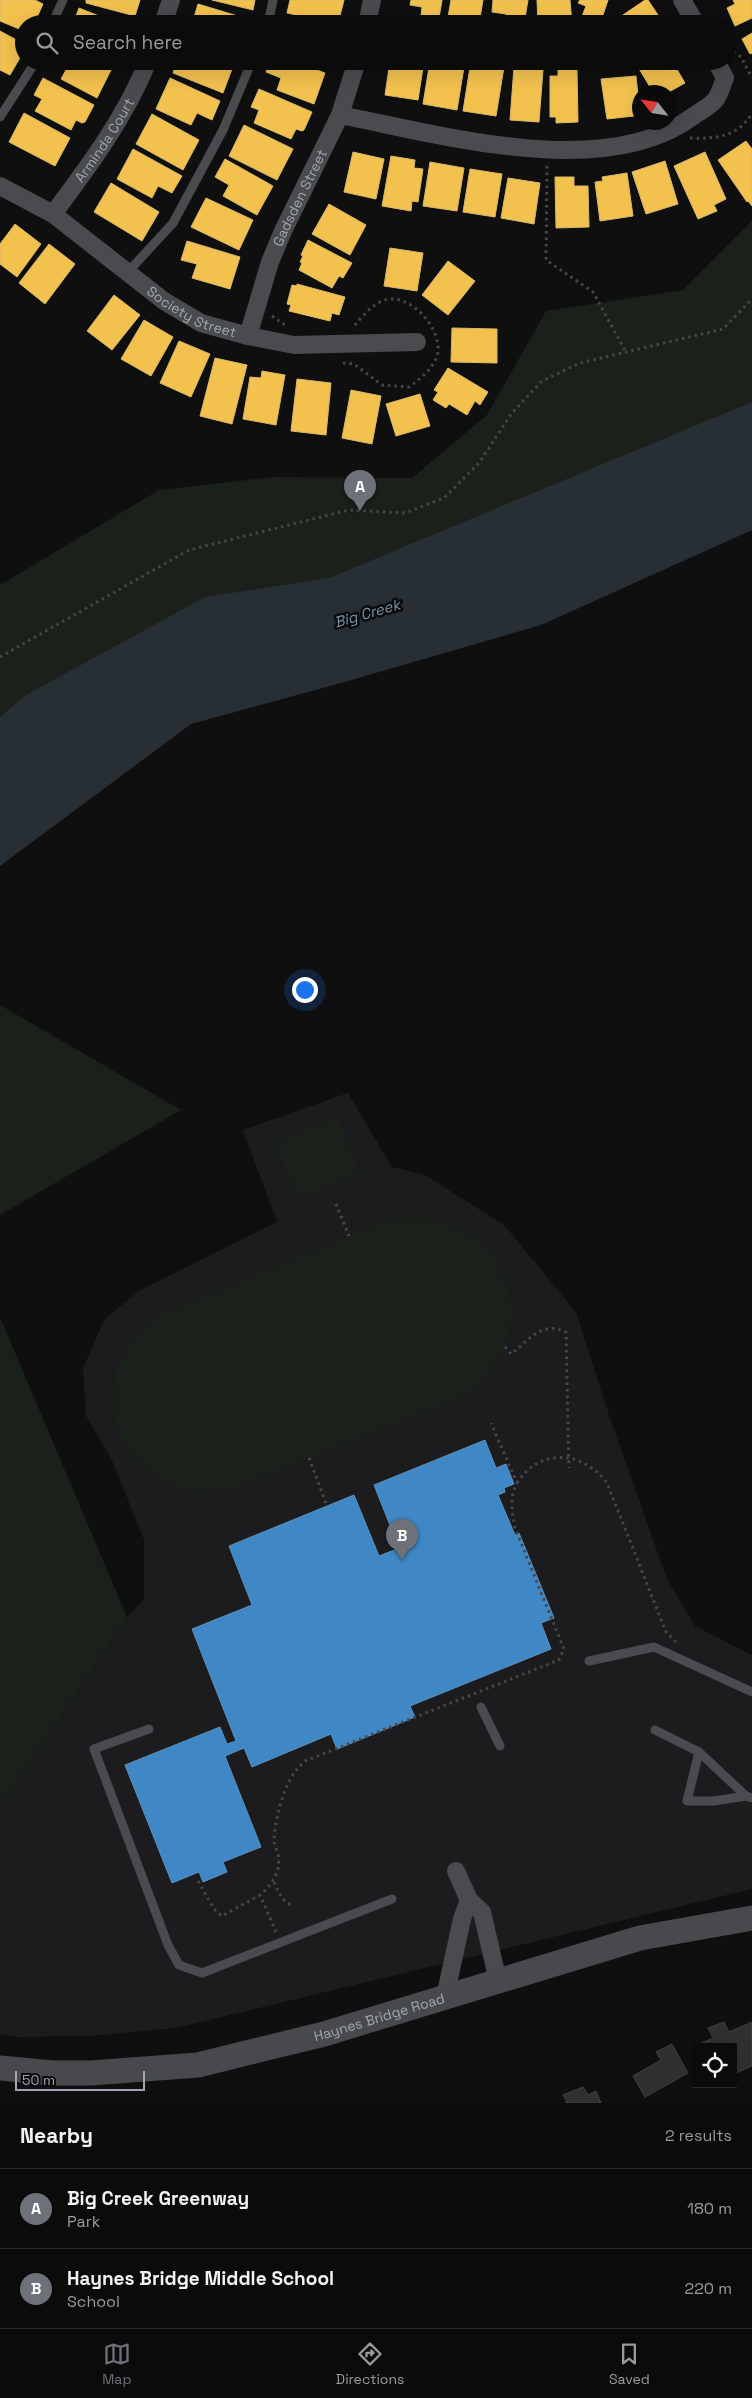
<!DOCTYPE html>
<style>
body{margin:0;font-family:"Space Grotesk",sans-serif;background:#19191a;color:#f1f3f6}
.controls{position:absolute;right:15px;bottom:15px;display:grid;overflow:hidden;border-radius:0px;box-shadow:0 5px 20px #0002}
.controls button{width:45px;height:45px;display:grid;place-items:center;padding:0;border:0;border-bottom:1px solid #2b2b2d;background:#0b0b0c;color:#f1f3f6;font:25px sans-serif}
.compass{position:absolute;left:632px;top:85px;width:45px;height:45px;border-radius:50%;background:#0b0b0c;box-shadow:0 5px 20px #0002;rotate:300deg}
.scale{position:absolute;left:15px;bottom:12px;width:130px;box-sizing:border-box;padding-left:5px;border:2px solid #a1a6b1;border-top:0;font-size:14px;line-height:18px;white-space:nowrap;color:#a1a6b1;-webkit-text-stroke:4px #0a0a0b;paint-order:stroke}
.you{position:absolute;left:304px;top:989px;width:18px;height:18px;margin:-12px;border:4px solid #fff;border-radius:50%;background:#1a73e8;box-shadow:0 0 0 8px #1a73e833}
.badge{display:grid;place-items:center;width:32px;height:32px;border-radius:50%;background:#6e7179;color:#fff;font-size:16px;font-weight:700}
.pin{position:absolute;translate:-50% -41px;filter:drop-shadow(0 1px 2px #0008)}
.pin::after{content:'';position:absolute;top:26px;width:18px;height:15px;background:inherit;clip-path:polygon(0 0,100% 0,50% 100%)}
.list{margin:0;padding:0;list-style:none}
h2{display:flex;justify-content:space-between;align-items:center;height:65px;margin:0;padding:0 20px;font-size:21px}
h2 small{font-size:16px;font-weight:400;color:#9a9b9d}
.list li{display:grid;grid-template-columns:32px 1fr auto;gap:15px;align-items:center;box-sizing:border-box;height:80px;padding:0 20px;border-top:1px solid #2b2b2d}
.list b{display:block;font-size:19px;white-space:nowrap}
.list p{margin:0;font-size:16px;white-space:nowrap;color:#9a9b9d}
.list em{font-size:16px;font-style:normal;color:#9a9b9d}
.icon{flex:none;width:28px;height:28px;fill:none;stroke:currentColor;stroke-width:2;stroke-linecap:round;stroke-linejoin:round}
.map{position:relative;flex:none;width:752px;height:2103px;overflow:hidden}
.search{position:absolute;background:#0b0b0c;box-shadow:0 5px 20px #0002;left:15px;right:15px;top:15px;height:55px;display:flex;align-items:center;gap:12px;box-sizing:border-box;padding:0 18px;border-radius:28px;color:#9a9b9d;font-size:19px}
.sheet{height:225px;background:#0b0b0c}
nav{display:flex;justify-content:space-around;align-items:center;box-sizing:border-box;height:70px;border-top:1px solid #2b2b2d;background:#0b0b0c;font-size:14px;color:#9a9b9d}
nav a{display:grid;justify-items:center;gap:2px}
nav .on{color:#6e7179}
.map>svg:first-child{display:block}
.built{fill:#1c1c1e}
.green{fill:#1a201a}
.water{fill:#272f34}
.homes{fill:#f2c14e;stroke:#dab96c}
.schools{fill:#3f88c5;stroke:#5c91bf}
.building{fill:#303032;stroke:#3f4044}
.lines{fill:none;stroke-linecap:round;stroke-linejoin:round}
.path{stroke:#45474a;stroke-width:3;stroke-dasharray:2.5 4;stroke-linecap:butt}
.lane{stroke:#4a4b4f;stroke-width:9}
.street{stroke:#4a4b4f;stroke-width:18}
.secondary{stroke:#48494c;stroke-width:25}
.labels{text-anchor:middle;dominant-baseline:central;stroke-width:5;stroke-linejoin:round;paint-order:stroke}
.street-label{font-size:14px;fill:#a1a6b1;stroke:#0a0a0b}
.water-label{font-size:15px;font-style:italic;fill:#7896ac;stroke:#0a0a0b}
</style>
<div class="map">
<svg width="752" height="2103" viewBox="0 0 752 2103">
<rect width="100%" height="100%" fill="#0f0f10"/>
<path class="built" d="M348,1093L392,1167L425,1175L504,1225L576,1312L610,1418L667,1579L695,1626L752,1655V1889L176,2028L90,2036L18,2037L0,2034V1806L127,1617L144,1599V1540L112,1460L86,1416L83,1368L104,1320L139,1291L277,1222L243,1130Z"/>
<g class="green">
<path d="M752,221V436L0,813V585L159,490L274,477L412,478L487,415L546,311L683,290Z"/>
<path d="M0,1005L181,1110L0,1215Z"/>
<path d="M337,1117L360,1174L298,1199L275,1142Z"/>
<path d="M425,1217C449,1223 472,1231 489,1249C494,1254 496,1263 500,1269C526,1321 505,1370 457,1399L234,1488C220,1490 203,1494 189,1490C166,1484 143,1470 128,1451C110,1427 109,1383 122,1356C130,1339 143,1329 156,1316L375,1225L398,1218Z"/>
<path d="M0,1317L127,1617L0,1806Z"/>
</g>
<path class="water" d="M752,402V530L541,625L341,683L191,724L0,866V717L26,695L205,597L329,578Z"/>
<g class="homes">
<path d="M0,0H35L43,4L34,24H24V31L0,21Z"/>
<path d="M86,0H140L135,16L86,3Z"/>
<path d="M212,0H255L253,10Z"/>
<path d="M290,0H344L338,24L287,13Z"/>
<path d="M411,0H442L439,18L421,16L422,7L410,5Z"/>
<path d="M451,0H483L479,24L448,17Z"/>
<path d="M493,0H528L524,24H504L506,14L492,12Z"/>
<path d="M537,0H570L572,24H538Z"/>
<path d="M580,0H608L600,24H579L586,6L578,3Z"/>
<path d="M645,0H648L664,24H620L617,19Z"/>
<path d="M733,0H752V18L735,26L727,8L735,4Z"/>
<path d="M198,4L251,20L250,24H192Z"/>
<path d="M79,8L119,24H73Z"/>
<path d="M0,31L24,44V51L10,75L0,70Z"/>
<path d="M752,33V53L750,54L742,39Z"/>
<path d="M54,61H99L112,68L97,98L61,79L67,68Z"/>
<path d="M177,61H235L223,93L173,73Z"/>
<path d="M270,61H293L325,73L314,104L277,90L281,78L266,72Z"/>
<path d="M390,61H424L418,100L385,95Z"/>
<path d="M430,61H465L457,110L423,104Z"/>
<path d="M471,61H505L496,116L463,111Z"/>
<path d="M672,61L685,83L669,92H653L635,62Z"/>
<path d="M514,67L543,70L539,122L510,120Z"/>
<path d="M558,69H577L578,122L556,123V117H550V76H558Z"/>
<path d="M636,76L639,105H632L634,116L607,119L601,79Z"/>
<path d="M43,78L94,105L85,122L82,123L76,120L71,130L35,111L42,99L34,95Z"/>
<path d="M170,78L220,101L212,120L197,113L191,125L156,109Z"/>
<path d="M259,89L312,112L304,130L302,131L296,129L291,139L254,123L259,110L251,107Z"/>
<path d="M24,113L70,138L55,166L9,142Z"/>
<path d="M152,114L199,140L183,170L136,144Z"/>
<path d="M244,125L293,149L277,180L229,156Z"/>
<path d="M746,141L752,149V206L748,201L747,202L718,160Z"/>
<path d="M133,149L182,176L172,193L158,186L152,198L117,179Z"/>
<path d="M353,152L384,159L376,199L344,192Z"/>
<path d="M705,152L726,199L714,205L717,211L698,219L674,166Z"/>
<path d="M391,156L415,160L414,168L423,169L418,202L412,201L411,211L382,206Z"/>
<path d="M225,159L273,186L257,215L223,196L229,185L215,177Z"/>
<path d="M665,161L678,204L646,214L632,172Z"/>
<path d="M430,162L464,168L457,211L423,206Z"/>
<path d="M470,169L502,174L495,217L463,212Z"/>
<path d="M627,173L633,216L600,221L595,182L603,181L602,177Z"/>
<path d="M555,177H574V186H588L589,227L556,228Z"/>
<path d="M508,178L540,183L534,224L501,218Z"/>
<path d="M111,183L159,212L142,241L94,212Z"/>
<path d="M206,198L253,220L239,250L191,227Z"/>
<path d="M329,204L366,225L350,255L312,234Z"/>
<path d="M15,224L41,244L17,277L0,264V244Z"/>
<path d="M308,240L352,263L343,278L339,276L332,288L299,270L302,263L300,262L303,256L301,255Z"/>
<path d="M187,241L240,257L230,289L192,278L197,264L181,260Z"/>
<path d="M49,244L75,264L45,304L19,283Z"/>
<path d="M390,248L423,253L417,291L384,286Z"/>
<path d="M448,261L475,281L448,315L422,295Z"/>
<path d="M297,284L345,297L339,315L332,313L330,321L289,311L291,305L287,304L292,285L297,286Z"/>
<path d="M114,295L140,315L112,350L87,331Z"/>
<path d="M144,320L173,337L151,376L121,359Z"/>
<path d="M452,328L497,329V363L451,362Z"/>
<path d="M179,341L210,354L191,397L160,383Z"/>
<path d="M215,358L247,365L232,424L200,416Z"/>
<path d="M448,368L488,392L480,405L475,401L467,415L449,404L446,408L433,400L438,392L434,390Z"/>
<path d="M262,371L285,375L276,425L243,419L250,377L261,378Z"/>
<path d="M297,379L331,383L326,435L291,431Z"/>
<path d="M351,390L381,396L372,444L342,438Z"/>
<path d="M420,394L430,426L396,436L386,404Z"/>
</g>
<path class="schools" d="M485,1440L496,1468L506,1464L514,1484L504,1488L505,1492L498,1495L515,1535L519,1533L554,1618L541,1623L551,1649L410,1706L415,1717L337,1749L331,1734L252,1767L244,1748L225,1756L261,1847L223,1862L227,1872L203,1882L199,1872L172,1883L125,1765L220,1727L227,1744L236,1741L192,1629L252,1605L229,1546L354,1495L379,1556L399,1548L374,1485Z"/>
<g class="building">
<path d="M724,2022L729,2032L752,2022V2066L734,2074L733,2047H698L697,2045L713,2038L708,2028Z"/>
<path d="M672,2044L688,2073L645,2097L633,2076L661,2060L656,2052Z"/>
<path d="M583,2087L588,2095L596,2091L601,2103H565L567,2102L563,2095Z"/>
</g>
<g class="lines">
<g class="path">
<path d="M728,48L741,57L752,78"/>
<path d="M690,138C716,139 738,137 752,113"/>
<path d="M547,166L546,260L593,292L626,352"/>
<path d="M272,316L285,325"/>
<path d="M343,363L354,364L382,385L409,387C420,379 432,370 437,356C445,332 411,292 385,300C372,304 362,317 353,327"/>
<path d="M0,657L189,550L349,510L405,513L444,498L479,463L512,413L542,381L580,363L723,329L752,299"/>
<path d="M336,1204L349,1236"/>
<path d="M505,1347L511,1354C529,1341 541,1320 566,1332L569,1468"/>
<path d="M309,1458L327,1506"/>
<path d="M517,1483C540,1447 583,1451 607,1483L666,1632L676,1642"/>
<path d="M198,1881L214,1909L222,1916L260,1895"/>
<path d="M274,1882C279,1893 282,1901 293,1906"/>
<path d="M276,1932L260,1895C271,1886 282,1870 278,1854C277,1849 274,1846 274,1839C276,1814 285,1777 305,1761L559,1660L564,1649L515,1528C512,1512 509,1498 517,1483L491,1423"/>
</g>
<g class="lane">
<path d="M52,24L63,0"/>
<path d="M268,24L273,0"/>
<path d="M0,117L36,61"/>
<path d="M127,273L173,223L223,130L252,61"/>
<path d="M589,1661L654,1647L752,1692"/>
<path d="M481,1707L500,1746"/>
<path d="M149,1729L94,1749L168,1945L179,1965L202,1973L392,1899"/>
<path d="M655,1730L699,1752L746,1796L752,1798"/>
<path d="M699,1752L687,1801H714L746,1796"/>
</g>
<g class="street">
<path d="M682,0L696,24"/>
<path d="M163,24L171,0"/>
<path d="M367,24L372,0"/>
<path d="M340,115C438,134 604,182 692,117C699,112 711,106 716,99C720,93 722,85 725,78L716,61"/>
<path id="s1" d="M0,186L53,214L164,301L201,323L248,336L294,345L417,342"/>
<path id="s2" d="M53,214C89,166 125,118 148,61"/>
<path id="s3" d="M248,336L270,262L283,231L340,115L357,61"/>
<path d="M456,1871L469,1900L482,1912L498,1981"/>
<path d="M445,1997L462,1919L469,1900"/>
</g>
<path class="secondary" id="s4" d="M0,2068L53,2073H91L198,2065L324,2034L640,1938L752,1918"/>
</g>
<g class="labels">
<g class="street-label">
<text stroke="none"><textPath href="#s2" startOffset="90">Arminda Court</textPath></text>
<text stroke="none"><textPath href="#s3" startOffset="148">Gadsden Street</textPath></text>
<text stroke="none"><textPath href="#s1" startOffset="231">Society Street</textPath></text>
<text stroke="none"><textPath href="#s4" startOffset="386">Haynes Bridge Road</textPath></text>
</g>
<g class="water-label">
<text transform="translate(367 613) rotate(-16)">Big Creek</text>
</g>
</g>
</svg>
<div class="controls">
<button><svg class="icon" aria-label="locate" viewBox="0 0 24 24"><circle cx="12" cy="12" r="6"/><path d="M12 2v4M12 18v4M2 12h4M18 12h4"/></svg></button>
</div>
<svg class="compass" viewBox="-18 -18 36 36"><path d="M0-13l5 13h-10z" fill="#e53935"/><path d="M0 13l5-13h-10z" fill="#9a9b9d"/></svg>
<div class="scale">50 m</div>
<div class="you"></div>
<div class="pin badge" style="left:360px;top:511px">A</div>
<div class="pin badge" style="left:402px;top:1560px">B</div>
<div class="search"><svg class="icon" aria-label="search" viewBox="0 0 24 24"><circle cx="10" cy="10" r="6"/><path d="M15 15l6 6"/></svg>Search here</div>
</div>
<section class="sheet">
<h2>Nearby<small>2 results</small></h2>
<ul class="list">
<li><span class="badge">A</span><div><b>Big Creek Greenway</b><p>Park</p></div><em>180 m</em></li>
<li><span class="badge">B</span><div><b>Haynes Bridge Middle School</b><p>School</p></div><em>220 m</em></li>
</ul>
</section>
<nav>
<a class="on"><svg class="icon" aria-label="map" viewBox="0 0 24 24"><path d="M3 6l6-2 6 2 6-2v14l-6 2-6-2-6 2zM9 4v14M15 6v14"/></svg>Map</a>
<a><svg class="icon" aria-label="directions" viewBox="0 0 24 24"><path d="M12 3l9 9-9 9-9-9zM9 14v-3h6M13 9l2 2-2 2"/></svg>Directions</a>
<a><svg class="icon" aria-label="saved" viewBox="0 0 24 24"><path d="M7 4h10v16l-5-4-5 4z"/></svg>Saved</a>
</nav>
